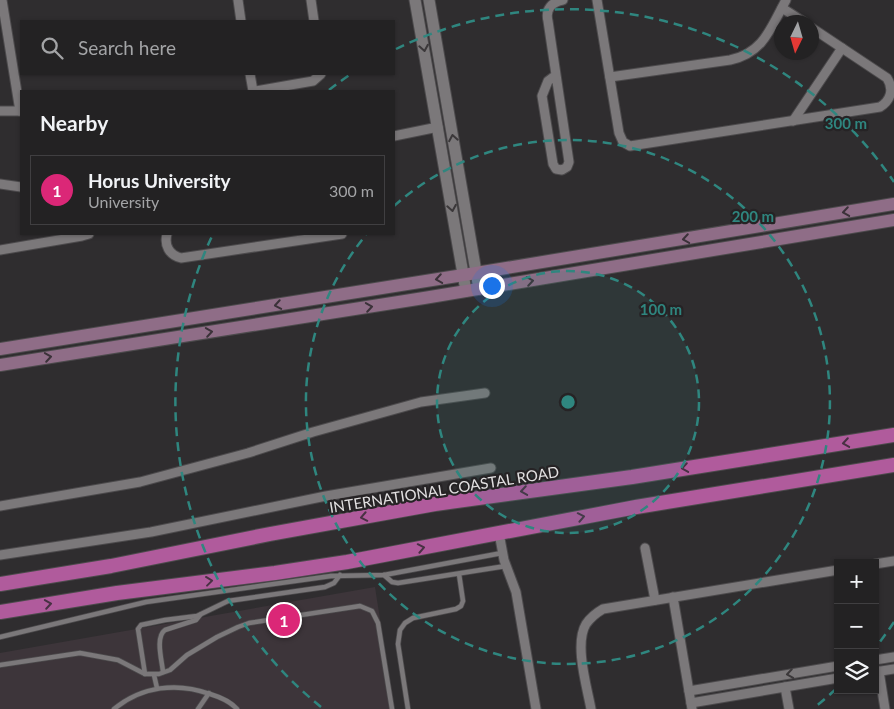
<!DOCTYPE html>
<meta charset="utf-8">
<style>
body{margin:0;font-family:Lato,sans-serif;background:#2b2a2b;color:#f1f3f6}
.controls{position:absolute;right:15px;bottom:15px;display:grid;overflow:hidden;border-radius:0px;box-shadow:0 1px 4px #0004}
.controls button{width:45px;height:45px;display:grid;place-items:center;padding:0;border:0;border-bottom:1px solid #403f41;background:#232223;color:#f1f3f6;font:25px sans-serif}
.compass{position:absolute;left:774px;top:15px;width:45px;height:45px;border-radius:50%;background:#232223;box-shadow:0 1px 4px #0004;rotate:185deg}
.you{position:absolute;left:491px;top:285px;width:18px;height:18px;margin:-12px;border:4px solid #fff;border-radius:50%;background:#1a73e8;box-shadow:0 0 0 8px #1a73e833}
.badge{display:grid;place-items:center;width:32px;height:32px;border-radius:50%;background:#db2777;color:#fff;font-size:16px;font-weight:700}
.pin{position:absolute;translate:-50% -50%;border:2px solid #fff;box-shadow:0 1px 5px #0006}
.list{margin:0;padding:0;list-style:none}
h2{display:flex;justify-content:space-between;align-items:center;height:65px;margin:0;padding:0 20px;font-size:21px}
h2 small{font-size:16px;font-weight:400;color:#a3a4a6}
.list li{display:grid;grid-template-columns:32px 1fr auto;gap:15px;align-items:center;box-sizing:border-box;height:70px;margin:0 10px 10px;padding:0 10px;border:1px solid #403f41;border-radius:0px}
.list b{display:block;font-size:19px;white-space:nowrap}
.list p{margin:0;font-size:16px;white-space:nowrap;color:#a3a4a6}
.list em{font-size:16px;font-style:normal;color:#a3a4a6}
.icon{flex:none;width:28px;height:28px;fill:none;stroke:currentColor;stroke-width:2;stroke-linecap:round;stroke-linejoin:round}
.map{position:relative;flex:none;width:894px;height:709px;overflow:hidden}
.search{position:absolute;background:#232223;box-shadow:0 1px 4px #0004;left:20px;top:20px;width:375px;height:55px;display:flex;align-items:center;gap:12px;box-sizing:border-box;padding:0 18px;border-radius:0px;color:#a3a4a6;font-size:19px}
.panel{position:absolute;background:#232223;box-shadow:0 1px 4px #0004;left:20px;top:90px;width:375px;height:145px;border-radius:0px}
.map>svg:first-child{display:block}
.built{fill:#3d353a}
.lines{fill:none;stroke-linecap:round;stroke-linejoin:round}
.service-casing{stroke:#4c4a4c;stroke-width:6}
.minor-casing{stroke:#4c4a4c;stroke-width:11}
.tertiary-casing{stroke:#4c4a4c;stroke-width:13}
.secondary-casing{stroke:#4c4a4c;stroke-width:14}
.trunk-casing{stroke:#4c4a4c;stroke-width:16}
.service{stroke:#7b787a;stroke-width:4.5}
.minor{stroke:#7b787a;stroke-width:9}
.tertiary{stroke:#7b787a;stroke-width:11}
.secondary{stroke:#8f6d87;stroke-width:12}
.trunk{stroke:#b05b9c;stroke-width:14}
.oneway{stroke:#3b383a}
.oneway2{stroke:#3b3239}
.oneway3{stroke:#483143}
.ring{fill:none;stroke:#2f867f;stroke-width:2.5;stroke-dasharray:9 6}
.labels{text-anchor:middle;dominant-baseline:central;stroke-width:4.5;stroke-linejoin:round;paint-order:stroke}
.street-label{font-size:15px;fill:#e2e0e1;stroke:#262325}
.centre{fill:#2f867f;stroke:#262325;stroke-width:2.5}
.ring-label{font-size:15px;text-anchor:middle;font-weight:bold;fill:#2f867f;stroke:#262325;stroke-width:4.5;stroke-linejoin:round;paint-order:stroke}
</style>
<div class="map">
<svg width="894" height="709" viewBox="0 0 894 709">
<rect width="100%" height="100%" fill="#2f2d2f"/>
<path class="built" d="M375,587L394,709H0V653Z"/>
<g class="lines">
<defs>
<g id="service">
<path d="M384,575L392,582L398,583L506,566"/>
<path d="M0,637L146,602L331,576L384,575L502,553"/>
<path d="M0,665L80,653L118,660L145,674H159L170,670L187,655L217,637L238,627L249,623L360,606L372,611L378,623L392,709"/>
<path d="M163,672C162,661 155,637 165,630L196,620L200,615"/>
<path d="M145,674L138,629L141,625L165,620L197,616L228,601L325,587L334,583L340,575"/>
<path d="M154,675L157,688"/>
<path d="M114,709C142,686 177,682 210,694C220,697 230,701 237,709"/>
<path d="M198,709L209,693"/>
<path d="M408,709L398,644L400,630L405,623L413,618L456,609L461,606L463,601L459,574"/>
</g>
<g id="minor">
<path d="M2,0L20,111"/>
<path d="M238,0L241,21"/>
<path d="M311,0L314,21"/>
<path d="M597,0L619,133L623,142L630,146L880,107C891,100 894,89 887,78L812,28"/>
<path d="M782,8L804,22"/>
<path d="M250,74L253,91"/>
<path d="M556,75L548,81L542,96L553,164L556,169L562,170L567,167L569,162L548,21C545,9 552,2 563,0"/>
<path d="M610,77L730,60C764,53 771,27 786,0"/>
<path d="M256,91L313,81L321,74"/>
<path d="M0,111H21"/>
<path d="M793,121L842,48"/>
<path d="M394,136L438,127"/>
<path d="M0,184L21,187"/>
<path d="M167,234C164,245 169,255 181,258L342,234"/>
<path d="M0,250L82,236L89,234"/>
<path d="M0,506L140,482L248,453L313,432L421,402L485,393"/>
<path d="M499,533L504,560L516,592L536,709"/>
<path d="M645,548L655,600"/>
<path d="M0,555L151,532L326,496L491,468"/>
<path d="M875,564L894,561"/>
<path d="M673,597L692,709"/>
<path d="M875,660L894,657"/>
<path d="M879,671L885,709"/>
<path d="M875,672L894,669"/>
<path d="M785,687L789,709"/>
<path d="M689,691L838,666"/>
<path d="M691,703L838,678"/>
<path d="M591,709C587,687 574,644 586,624C591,617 596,613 603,609L838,570"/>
</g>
<g id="tertiary">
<path d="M415,0L466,291"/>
<path d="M429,0L479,289"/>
</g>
<g id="secondary">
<path d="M0,349L476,273L894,204"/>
<path d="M0,365L424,298L894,220"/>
</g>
<g id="trunk">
<path d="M0,584L111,566L270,534L435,504L632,477L894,435"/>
<path d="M0,612L117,593L275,573L347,562L636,507L894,465"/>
</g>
</defs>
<use href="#service" class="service-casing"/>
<use href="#minor" class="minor-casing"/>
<use href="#tertiary" class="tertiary-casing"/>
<use href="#secondary" class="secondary-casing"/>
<use href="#trunk" class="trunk-casing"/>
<use href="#service" class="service"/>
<use href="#minor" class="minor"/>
<use href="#tertiary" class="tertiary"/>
<use href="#secondary" class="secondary"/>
<use href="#trunk" class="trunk"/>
</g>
<defs><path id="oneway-chevron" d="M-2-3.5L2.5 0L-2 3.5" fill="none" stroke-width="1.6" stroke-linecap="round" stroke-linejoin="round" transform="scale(1.25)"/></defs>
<g class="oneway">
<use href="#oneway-chevron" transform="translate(424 48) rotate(80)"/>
<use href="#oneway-chevron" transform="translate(453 138) rotate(-100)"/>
<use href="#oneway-chevron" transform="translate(452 208) rotate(80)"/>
<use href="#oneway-chevron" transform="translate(790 674) rotate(171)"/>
</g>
<g class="oneway2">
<use href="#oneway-chevron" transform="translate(846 212) rotate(171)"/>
<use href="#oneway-chevron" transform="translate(686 239) rotate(171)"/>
<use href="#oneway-chevron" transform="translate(439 279) rotate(171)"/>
<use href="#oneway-chevron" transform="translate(530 281) rotate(-9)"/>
<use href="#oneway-chevron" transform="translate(278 305) rotate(170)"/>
<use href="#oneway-chevron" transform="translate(369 307) rotate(-9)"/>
<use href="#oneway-chevron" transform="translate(209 332) rotate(-9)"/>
<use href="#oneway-chevron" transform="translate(48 357) rotate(-9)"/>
</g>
<g class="oneway3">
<use href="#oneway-chevron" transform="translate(846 443) rotate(171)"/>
<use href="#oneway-chevron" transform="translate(685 468) rotate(171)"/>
<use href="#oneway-chevron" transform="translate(524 491) rotate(171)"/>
<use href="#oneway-chevron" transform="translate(364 517) rotate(169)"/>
<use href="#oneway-chevron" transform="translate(581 517) rotate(-11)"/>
<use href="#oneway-chevron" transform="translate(421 548) rotate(-11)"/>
<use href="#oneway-chevron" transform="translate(209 581) rotate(-7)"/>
<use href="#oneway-chevron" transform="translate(48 604) rotate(-9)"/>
</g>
<circle cx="568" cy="402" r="131" fill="#2f867f" fill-opacity=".12"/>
<g class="ring">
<circle cx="568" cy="402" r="131"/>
<path d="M394 206A262 262 0 1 1 366 235"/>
<path d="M894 622A393 393 0 0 1 876 647M836 689A393 393 0 0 1 815 707M321 707A393 393 0 0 1 212 236M329 90A393 393 0 0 1 351 74M396 49A393 393 0 0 1 894 182"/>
</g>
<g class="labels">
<g class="street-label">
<text transform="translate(444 489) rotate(-9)">INTERNATIONAL COASTAL ROAD</text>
</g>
</g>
<circle cx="568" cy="402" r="8" class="centre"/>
<g class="ring-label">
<text x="846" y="129">300 m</text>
<text x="753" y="222">200 m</text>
<text x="661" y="315">100 m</text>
</g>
</svg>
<div class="controls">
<button>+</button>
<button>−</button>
<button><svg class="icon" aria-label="layers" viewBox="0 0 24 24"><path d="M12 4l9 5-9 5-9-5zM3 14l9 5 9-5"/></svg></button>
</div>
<svg class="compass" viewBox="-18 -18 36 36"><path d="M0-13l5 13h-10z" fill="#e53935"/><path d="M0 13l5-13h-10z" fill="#a3a4a6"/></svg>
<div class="you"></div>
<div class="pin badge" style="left:284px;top:620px">1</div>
<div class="search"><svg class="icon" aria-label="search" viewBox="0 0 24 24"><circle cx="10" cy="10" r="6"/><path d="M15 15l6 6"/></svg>Search here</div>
<section class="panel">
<h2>Nearby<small></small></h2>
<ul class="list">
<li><span class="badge">1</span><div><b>Horus University</b><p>University</p></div><em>300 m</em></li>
</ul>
</section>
</div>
